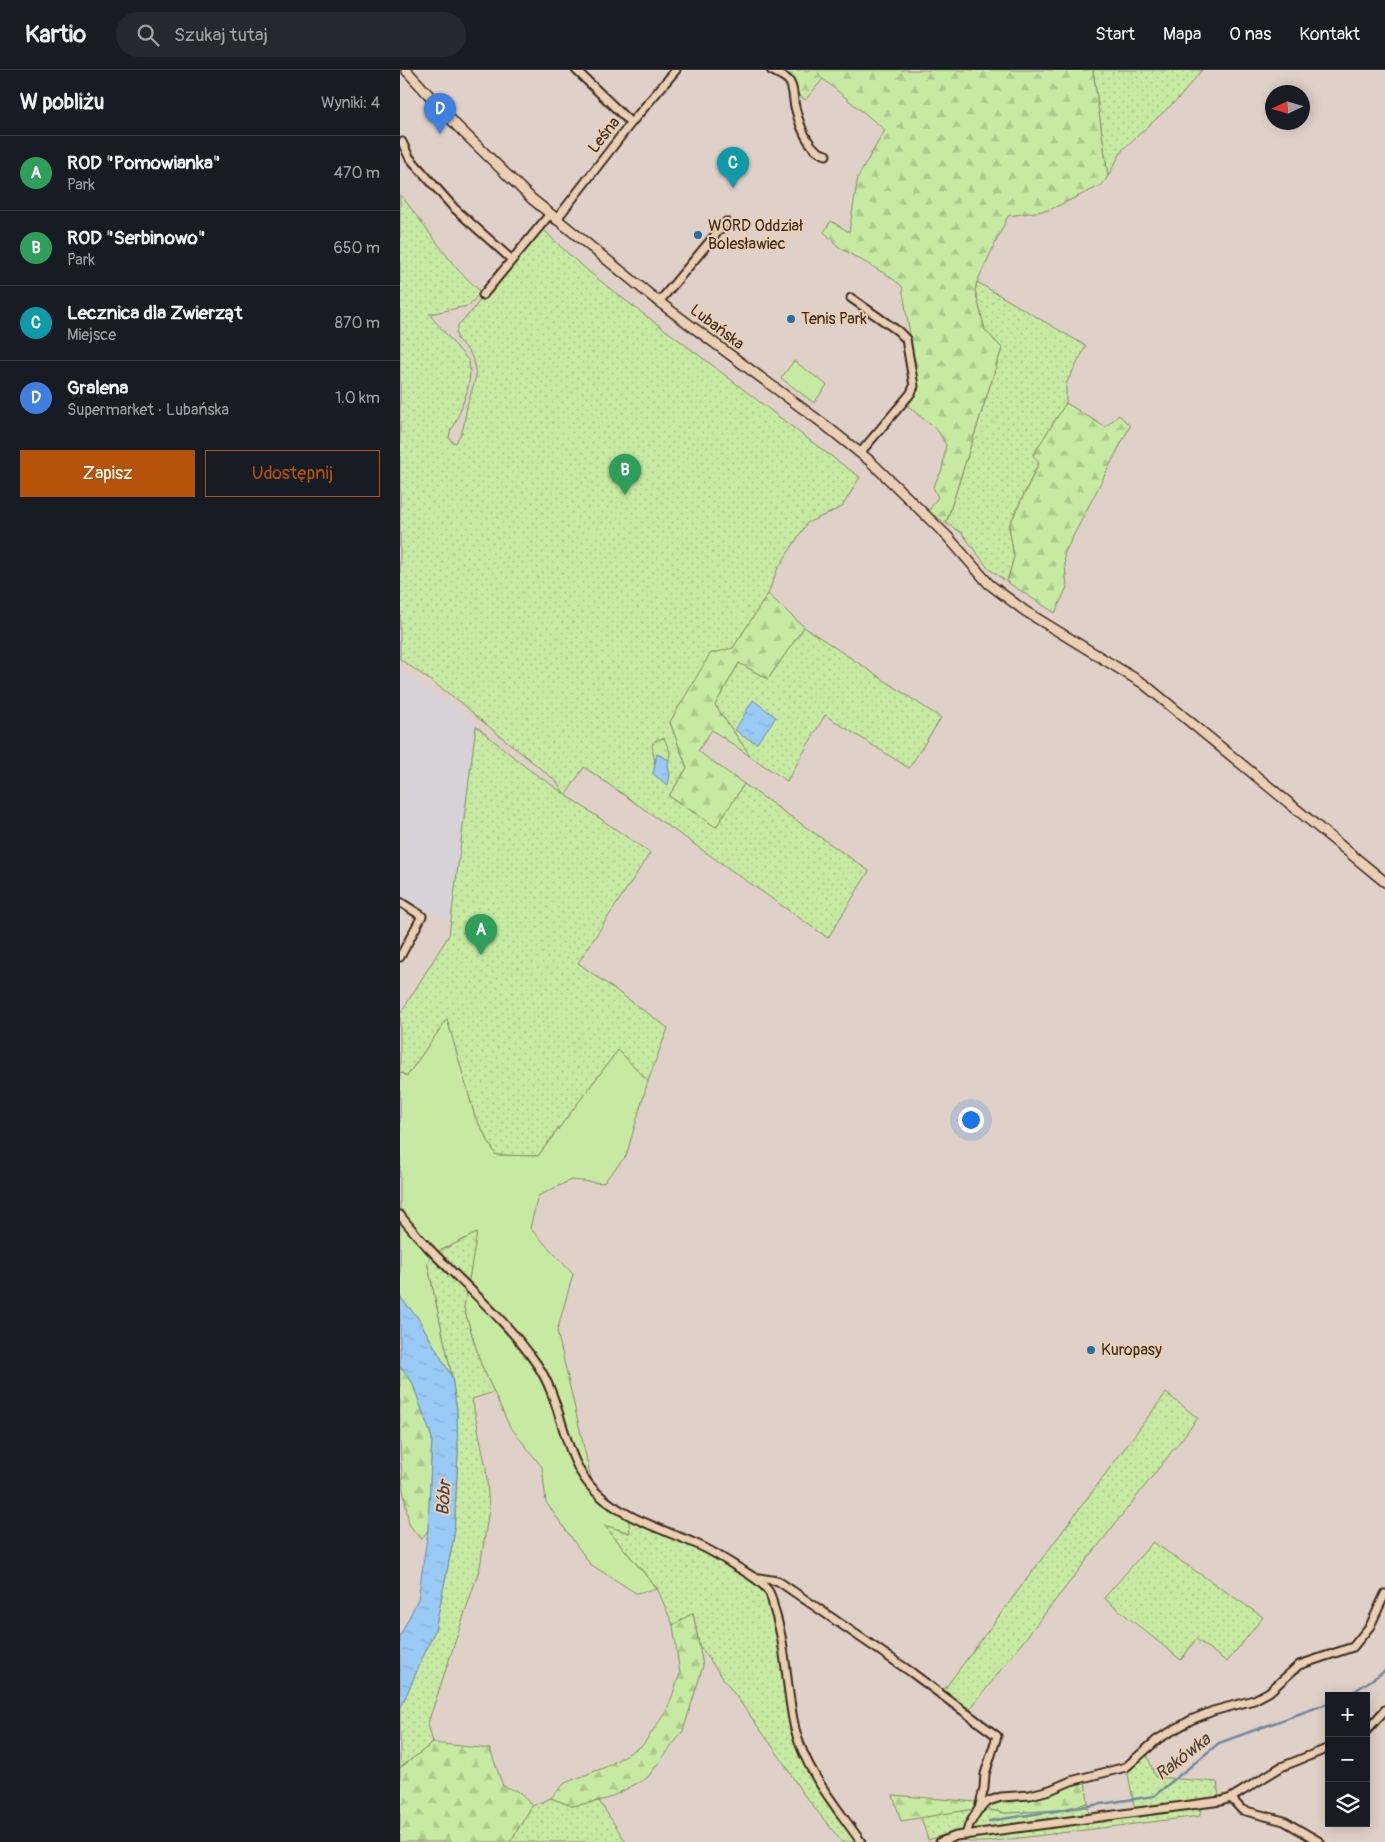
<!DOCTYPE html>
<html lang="pl">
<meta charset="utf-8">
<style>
body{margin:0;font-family:Pangolin,sans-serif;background:#242831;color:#f1f3f6}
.controls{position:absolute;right:15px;bottom:15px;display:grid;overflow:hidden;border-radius:0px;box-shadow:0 2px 12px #0003}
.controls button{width:45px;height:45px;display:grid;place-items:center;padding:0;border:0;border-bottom:1px solid #363941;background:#171b24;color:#f1f3f6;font:25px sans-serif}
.compass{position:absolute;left:865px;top:15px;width:45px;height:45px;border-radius:50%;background:#171b24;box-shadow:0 2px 12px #0003;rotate:266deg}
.you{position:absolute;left:570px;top:1049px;width:18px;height:18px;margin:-12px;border:4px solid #fff;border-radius:50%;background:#1a73e8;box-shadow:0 0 0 8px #1a73e833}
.badge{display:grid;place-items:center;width:32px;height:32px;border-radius:50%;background:#b45309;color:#fff;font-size:16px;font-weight:700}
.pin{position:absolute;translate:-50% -41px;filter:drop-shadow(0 1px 2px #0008)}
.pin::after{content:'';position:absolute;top:26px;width:18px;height:15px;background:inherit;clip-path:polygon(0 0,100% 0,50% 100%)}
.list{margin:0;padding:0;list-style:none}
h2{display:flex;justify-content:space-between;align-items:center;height:65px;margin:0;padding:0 20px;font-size:21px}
h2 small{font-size:16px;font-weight:400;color:#9ea1a6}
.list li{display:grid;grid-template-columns:32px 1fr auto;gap:15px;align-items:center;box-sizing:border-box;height:75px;padding:0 20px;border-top:1px solid #363941}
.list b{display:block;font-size:19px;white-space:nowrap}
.list p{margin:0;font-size:16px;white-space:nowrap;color:#9ea1a6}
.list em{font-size:16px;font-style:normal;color:#9ea1a6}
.actions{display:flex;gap:10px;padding:15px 20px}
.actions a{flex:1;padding:11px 0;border:1px solid #b45309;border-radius:0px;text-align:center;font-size:18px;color:#b45309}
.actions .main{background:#b45309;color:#fff}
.icon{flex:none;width:28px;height:28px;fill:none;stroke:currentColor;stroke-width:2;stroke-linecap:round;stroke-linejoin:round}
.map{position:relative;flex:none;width:985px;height:1772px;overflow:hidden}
header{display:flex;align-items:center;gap:30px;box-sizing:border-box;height:70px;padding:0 25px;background:#171b24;border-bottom:1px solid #363941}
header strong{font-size:24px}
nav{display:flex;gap:28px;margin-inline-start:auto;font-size:18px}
.search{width:350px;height:45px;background:#242831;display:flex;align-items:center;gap:12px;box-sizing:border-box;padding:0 18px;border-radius:28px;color:#9ea1a6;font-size:19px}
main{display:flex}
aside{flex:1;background:#171b24}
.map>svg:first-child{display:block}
.built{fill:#d6d2d8}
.grass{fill:url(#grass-dots);stroke:#818a60}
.forest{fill:url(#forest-firs);stroke:#818a60}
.wetland{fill:url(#wetland-marsh);stroke:#818a60}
.park{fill:#c7eaa3;stroke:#818a60}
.water{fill:url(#water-ripples);stroke:#73899f}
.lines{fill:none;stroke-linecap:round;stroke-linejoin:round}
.stream{stroke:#73899f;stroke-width:2.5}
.minor-casing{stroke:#3b2a1e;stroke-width:11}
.tertiary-casing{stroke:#3b2a1e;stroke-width:12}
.minor{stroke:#ebcfb2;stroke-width:7}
.tertiary{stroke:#ebcfb2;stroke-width:9}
.poi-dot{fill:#1f6fb2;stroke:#ebcfb2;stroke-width:2}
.labels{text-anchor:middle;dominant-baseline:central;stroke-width:4;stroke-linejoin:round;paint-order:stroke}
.street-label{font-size:16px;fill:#3b2a1e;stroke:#ebcfb2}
.poi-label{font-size:16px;fill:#3b2a1e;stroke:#ebcfb2;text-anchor:start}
.water-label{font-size:18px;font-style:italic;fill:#49423e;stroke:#ebcfb2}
</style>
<header>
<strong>Kartio</strong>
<div class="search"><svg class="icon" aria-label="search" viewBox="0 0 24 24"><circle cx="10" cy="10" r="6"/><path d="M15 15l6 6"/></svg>Szukaj tutaj</div>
<nav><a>Start</a><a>Mapa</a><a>O nas</a><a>Kontakt</a></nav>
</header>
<main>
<aside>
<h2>W pobliżu<small>Wyniki: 4</small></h2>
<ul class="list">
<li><span class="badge" style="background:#2e9e5b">A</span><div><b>ROD &quot;Pomowianka&quot;</b><p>Park</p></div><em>470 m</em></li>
<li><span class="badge" style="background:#2e9e5b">B</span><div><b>ROD &quot;Serbinowo&quot;</b><p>Park</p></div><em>650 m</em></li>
<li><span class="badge" style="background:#0f9aa8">C</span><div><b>Lecznica dla Zwierząt</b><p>Miejsce</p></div><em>870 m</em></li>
<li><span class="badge" style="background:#3f7fe0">D</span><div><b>Gralena</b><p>Supermarket · Lubańska</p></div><em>1.0 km</em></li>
</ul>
<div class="actions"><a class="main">Zapisz</a><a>Udostępnij</a></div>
</aside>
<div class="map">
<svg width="985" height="1772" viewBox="0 0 985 1772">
<defs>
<pattern id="grass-dots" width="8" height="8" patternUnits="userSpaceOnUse" patternTransform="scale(1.25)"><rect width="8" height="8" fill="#c7eaa3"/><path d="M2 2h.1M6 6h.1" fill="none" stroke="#acc98c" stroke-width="1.8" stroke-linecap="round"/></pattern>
<pattern id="forest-firs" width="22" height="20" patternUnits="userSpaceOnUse" patternTransform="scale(1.25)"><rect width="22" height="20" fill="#c7eaa3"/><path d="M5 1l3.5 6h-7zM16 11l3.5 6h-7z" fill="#acc98c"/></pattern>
<pattern id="wetland-marsh" width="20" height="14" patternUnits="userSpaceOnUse" patternTransform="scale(1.25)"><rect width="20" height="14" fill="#c7eaa3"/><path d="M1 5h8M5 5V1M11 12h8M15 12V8" fill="none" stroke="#acc98c"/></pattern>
<pattern id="water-ripples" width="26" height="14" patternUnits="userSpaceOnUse" patternTransform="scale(1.25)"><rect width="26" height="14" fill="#99c9f5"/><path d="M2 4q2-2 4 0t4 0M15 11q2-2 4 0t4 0" fill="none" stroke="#85add2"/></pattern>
</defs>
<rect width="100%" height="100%" fill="#dfd1c8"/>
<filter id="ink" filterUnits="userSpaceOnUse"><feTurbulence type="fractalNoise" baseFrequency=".02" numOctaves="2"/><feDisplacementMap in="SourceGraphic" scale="10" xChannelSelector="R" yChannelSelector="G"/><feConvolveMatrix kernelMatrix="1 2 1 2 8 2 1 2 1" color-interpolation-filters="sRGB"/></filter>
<g filter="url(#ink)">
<path class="built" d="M0,602L61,641L73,650L76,656L51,851L32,842L24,844L0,830Z"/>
<g class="grass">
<path d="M693,0H802L779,28L723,79L708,106Z"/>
<path d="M0,124L57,199L81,222L68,236L29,244L68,290C75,310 61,337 54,356L51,359L49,367L51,371L56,373L63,359L67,336L76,307L74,292L70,283L57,269L56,262L58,255L72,241L111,189L141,157C183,202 235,237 284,274C343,318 400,365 460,407L442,437L407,453L377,500L368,524L333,578L270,652L287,698L269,726L316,757L344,714L469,801L428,868L184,697L166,725L250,783L178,893L268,958L248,1011L218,980L138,1086L96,1085L75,1047L47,950L7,1006L0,1002V944L49,865L76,656L128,699L165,724L156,711L77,647L62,633L0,589Z"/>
<path d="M577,212L686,276L666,314V333L633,385L639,392L609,456L614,487L607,512L588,498L562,463L546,453L602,278L585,260L575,220Z"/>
<path d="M404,557L541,648L509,698L425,645L387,711L351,687L315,635L339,593L368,609Z"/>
<path d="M78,1162L64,1238L81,1294L94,1322L72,1329L86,1398L89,1439L80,1497L28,1653L33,1673L0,1698V1639L35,1560L54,1466L58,1382L57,1341L52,1307L27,1192L33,1184Z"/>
<path d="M766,1323L798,1348L564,1647L540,1625Z"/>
<path d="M228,1444L311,1478L353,1501L365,1513L382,1567L393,1625L395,1651L413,1704L465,1772H442L401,1721L380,1687L299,1575L293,1543L273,1555L257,1518L203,1454L229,1463Z"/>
<path d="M753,1472L863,1547L827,1592L796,1569L781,1590L704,1528Z"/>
<path d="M746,1681L755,1707L817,1712L820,1736L800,1738V1746L586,1772H569L557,1761L528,1770L521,1747L580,1738L606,1743L658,1740L688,1733L689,1746L735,1740L727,1699Z"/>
<path d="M151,1728L172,1736L199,1731L226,1772H110L132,1736Z"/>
</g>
<g class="forest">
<path d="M369,0H693L708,106L702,115L649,140L608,146L577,212L575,220L585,260L602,278L546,453L528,442L538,427L533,417L542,400L546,375L538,361L508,336L519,319L502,216L489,206L440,178L424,162L431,151L449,162L458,107L485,60L423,9L405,30Z"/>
<path d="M666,333L705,357L719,345L730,356L664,484L667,517L655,543L607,512L614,487L609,456L639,393L633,385Z"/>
<path d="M368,524L404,557L368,609L339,593L315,635L351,687L312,660L298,681L344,714L316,757L269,726L287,698L270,652L310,584L333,578Z"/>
<path d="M0,1297L12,1312L32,1368L28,1460L21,1470L9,1454L3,1419L0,1375Z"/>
<path d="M293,1543L303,1596L283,1661L247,1708L207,1729L172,1736L151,1728L165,1713L206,1697L243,1675L267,1640L280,1604L273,1555Z"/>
<path d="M33,1673L90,1679L103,1716L119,1722L132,1736L110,1772H0V1698Z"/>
<path d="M685,1710L688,1733L658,1740L606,1743L580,1738L501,1751L493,1725L577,1732L645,1726Z"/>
</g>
<path class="wetland" d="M264,668L270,682L269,690L257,684L255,694L252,675L256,670Z"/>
<g class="park">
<path d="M394,291L427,315L414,333L381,308Z"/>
<path d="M47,949L75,1047L96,1085L138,1086L218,980L248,1011L226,1086L203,1113L171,1110L138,1126L130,1158L173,1204L157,1261L194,1421L228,1444L230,1463L204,1455L257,1519L236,1523L190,1494L146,1432L142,1397L109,1355L81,1294L64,1238L77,1163L33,1184L27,1192L52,1307L18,1248L0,1227V1002L7,1006Z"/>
</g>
<g class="water">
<path d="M353,630L376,647L357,673L344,667L335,660Z"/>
<path d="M257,684L269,690L268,695L270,705L268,715L253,704Z"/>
<path d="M0,1227L18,1248L52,1307L57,1341L58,1382L54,1466L35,1560L0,1639V1566L18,1529L28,1460L32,1368L12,1312L0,1297Z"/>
</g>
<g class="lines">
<g class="stream">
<path d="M947,1626L985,1601"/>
<path d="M589,1751L754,1726L819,1673L929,1633"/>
</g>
<defs>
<g id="minor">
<path d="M176,0L231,53"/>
<path d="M371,0C376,3 384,6 388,10C394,16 393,29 395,37C399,53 408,81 426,85"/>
<path d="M2,72L9,87L54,138L111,189"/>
<path d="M156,150L231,53L276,0"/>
<path d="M83,225L150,144"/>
<path d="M451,228L498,261L506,269L514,316L511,323L460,383"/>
<path d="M259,232L326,152"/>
<path d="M0,832L22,846L0,887"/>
<path d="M0,1145C41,1198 98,1238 136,1293C164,1332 162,1390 196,1422C223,1448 260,1458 294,1473C309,1479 323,1488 337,1497C347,1503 362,1511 369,1522C372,1527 373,1536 375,1542C387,1580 386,1620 395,1659C406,1702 436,1736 461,1772"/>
<path d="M353,1507L378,1511L511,1602L597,1666L585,1704L584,1718L579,1739"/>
<path d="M966,1661L985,1640"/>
<path d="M831,1728L842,1740L884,1751L920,1772"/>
<path d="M566,1765L569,1755L578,1740L589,1731L601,1727L630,1725L650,1720L671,1711L726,1697L758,1669L791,1650L813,1641L854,1630L869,1622L899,1595L953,1577L970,1556L985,1524"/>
<path d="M540,1772L556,1766L821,1731L831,1728L881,1697L929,1678"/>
</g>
<path id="tertiary" d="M6,0L58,57L132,129L259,232L425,355L470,391L548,467L589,514L625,541L744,614L985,812"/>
</defs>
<use href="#minor" class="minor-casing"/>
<use href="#tertiary" class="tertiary-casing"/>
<use href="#minor" class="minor"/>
<use href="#tertiary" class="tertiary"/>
</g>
</g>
<g class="poi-dot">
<circle cx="298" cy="165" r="5"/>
<circle cx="391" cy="249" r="5"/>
<circle cx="691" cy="1280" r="5"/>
</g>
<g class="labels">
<g class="street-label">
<text transform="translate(204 65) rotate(-52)">Leśna</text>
<text transform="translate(317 257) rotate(37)">Lubańska</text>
</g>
<g class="poi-label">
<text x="308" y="156">WORD Oddział<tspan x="308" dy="18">Bolesławiec</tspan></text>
<text x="401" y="249">Tenis Park</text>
<text x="701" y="1280">Kuropasy</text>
</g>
<g class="water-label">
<text transform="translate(44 1428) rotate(-86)">Bóbr</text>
<text transform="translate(783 1687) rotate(-38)">Rakówka</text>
</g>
</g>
</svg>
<div class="controls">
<button>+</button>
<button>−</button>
<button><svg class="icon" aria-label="layers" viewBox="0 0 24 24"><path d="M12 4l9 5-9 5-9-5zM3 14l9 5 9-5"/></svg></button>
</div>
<svg class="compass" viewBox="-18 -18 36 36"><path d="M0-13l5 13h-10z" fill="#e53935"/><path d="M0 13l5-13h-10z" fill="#9ea1a6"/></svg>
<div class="you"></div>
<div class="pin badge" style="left:81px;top:885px;background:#2e9e5b">A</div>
<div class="pin badge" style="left:225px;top:425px;background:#2e9e5b">B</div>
<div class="pin badge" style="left:333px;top:118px;background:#0f9aa8">C</div>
<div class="pin badge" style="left:40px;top:64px;background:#3f7fe0">D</div>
</div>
</main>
